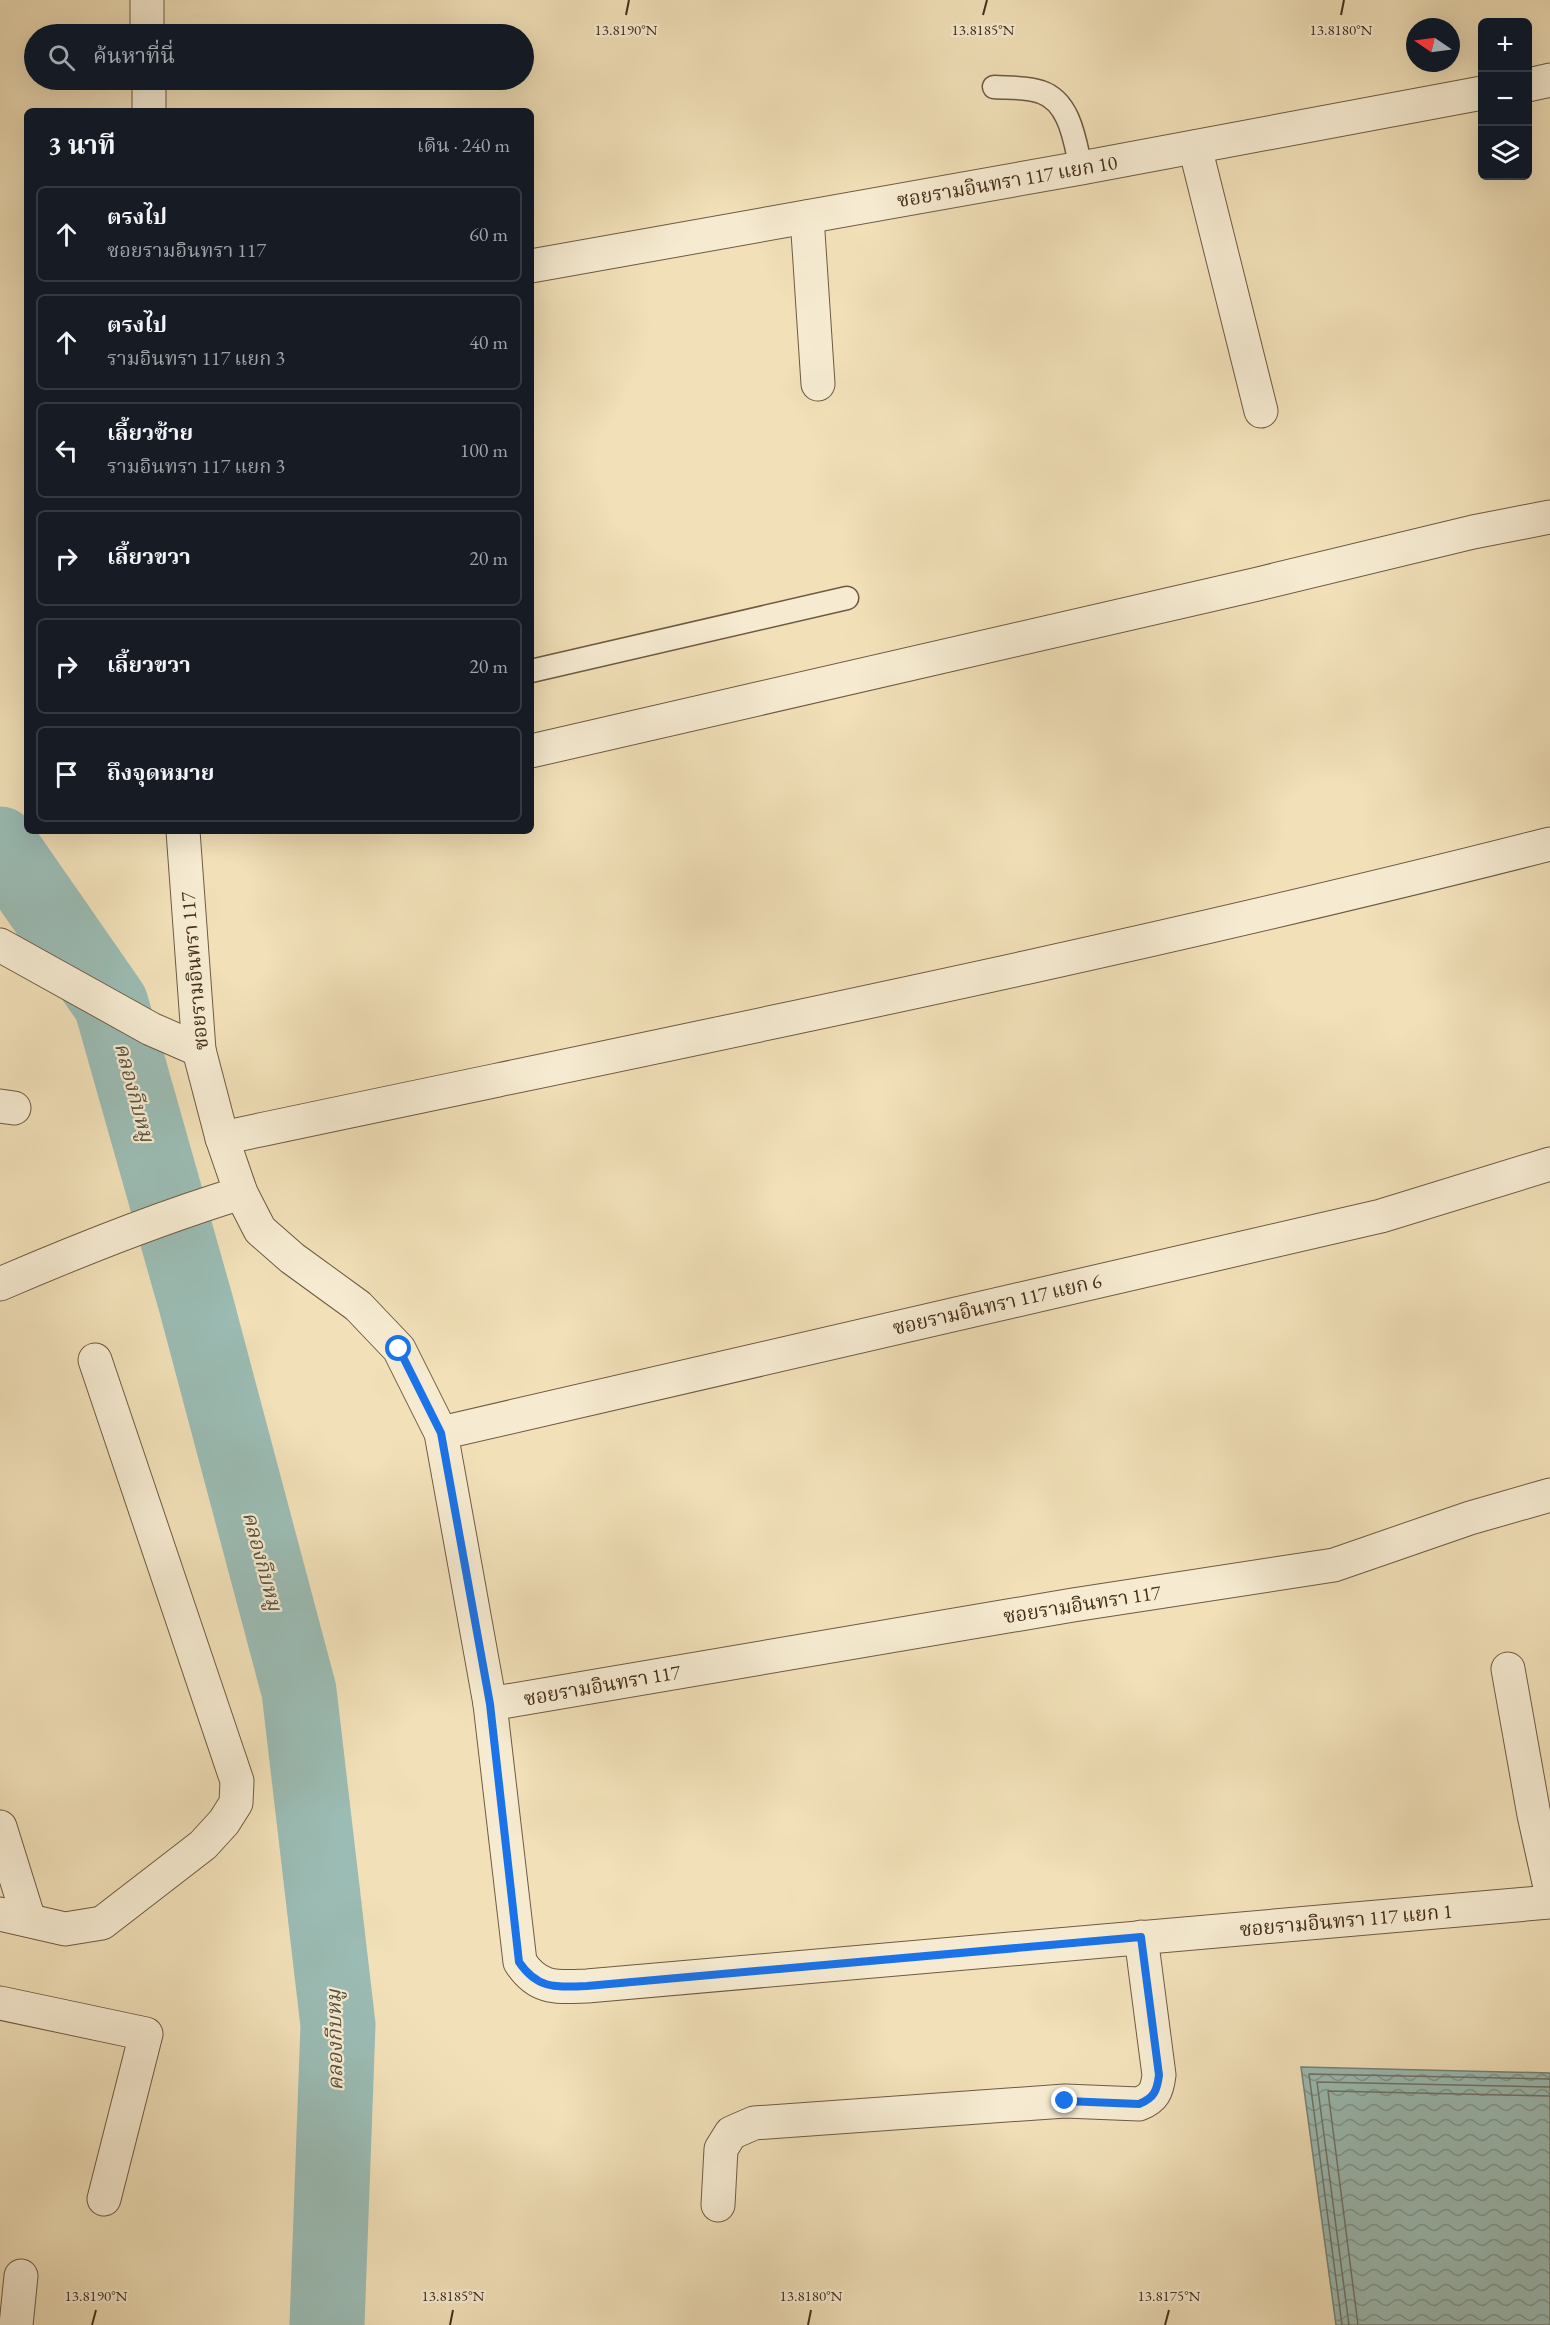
<!DOCTYPE html>
<html lang="th">
<meta charset="utf-8">
<style>
body{margin:0;font-family:"EB Garamond","Noto Serif Thai",serif;background:#20242c;color:#f1f3f6}
.controls{position:absolute;right:18px;top:18px;display:grid;overflow:hidden;border-radius:9px;box-shadow:0 6px 24px #0002}
.controls button{width:54px;height:54px;display:grid;place-items:center;padding:0;border:0;border-bottom:2px solid #363941;background:#171b24;color:#f1f3f6;font:30px sans-serif}
.compass{position:absolute;left:1406px;top:18px;width:54px;height:54px;border-radius:50%;background:#171b24;box-shadow:0 6px 24px #0002;rotate:283deg}
.stop{position:absolute;width:18px;height:18px;margin:-14px;border:4px solid #1a73e8;border-radius:50%;background:#fff}
.stop.end{background:#1a73e8;border-color:#fff;box-shadow:0 2px 6px #0008}
.list{margin:0;padding:0;list-style:none}
h2{display:flex;justify-content:space-between;align-items:center;height:78px;margin:0;padding:0 24px;font-size:26px}
h2 small{font-size:20px;font-weight:400;color:#9ea1a6}
.list li{display:grid;grid-template-columns:39px 1fr auto;gap:18px;align-items:center;box-sizing:border-box;height:96px;margin:0 12px 12px;padding:0 12px;border:2px solid #363941;border-radius:9px}
.list b{display:block;font-size:22px;white-space:nowrap}
.list p{margin:0;font-size:20px;white-space:nowrap;color:#9ea1a6}
.list em{font-size:20px;font-style:normal;color:#9ea1a6}
.icon{flex:none;width:33px;height:33px;fill:none;stroke:currentColor;stroke-width:2;stroke-linecap:round;stroke-linejoin:round}
.map{position:relative;flex:none;width:1550px;height:2325px;overflow:hidden}
.search{position:absolute;background:#171b24;box-shadow:0 6px 24px #0002;left:24px;top:24px;width:510px;height:66px;display:flex;align-items:center;gap:15px;box-sizing:border-box;padding:0 21px;border-radius:33px;color:#9ea1a6;font-size:22px}
.panel{position:absolute;background:#171b24;box-shadow:0 6px 24px #0002;left:24px;top:108px;width:510px;height:726px;border-radius:9px}
.map>svg:first-child{display:block}
.water{fill:url(#water-waves);stroke:#788376;stroke-width:1.5}
.lines{fill:none;stroke-linecap:round;stroke-linejoin:round}
.shore{stroke:#6f7467;stroke-width:1.5}
.river{stroke:#9bbcb4;stroke-width:75}
.service-casing{stroke:#6e5a42;stroke-width:25}
.minor-casing{stroke:#6e5a42;stroke-width:35}
.tertiary-casing{stroke:#6e5a42;stroke-width:35}
.service{stroke:#f6ebd1;stroke-width:22}
.minor{stroke:#f6ebd1;stroke-width:33}
.tertiary{stroke:#f6ebd1;stroke-width:33}
.route{stroke:#1a73e8;stroke-width:8}
.ticks{fill:none;stroke:#432d1a;stroke-width:2}
.labels{text-anchor:middle;dominant-baseline:central;stroke-width:4.5;stroke-linejoin:round;paint-order:stroke}
.street-label{font-size:20px;fill:#432d1a;stroke:#f6ebd1}
.water-label{font-size:21px;font-style:italic;fill:#595140;stroke:#f6ebd1}
.ticks-label{font-size:15px;text-anchor:middle;fill:#432d1a;stroke:#f6ebd1;stroke-width:4.5;stroke-linejoin:round;paint-order:stroke}
</style>
<div class="map">
<svg width="1550" height="2325" viewBox="0 0 1550 2325">
<defs>
<pattern id="water-waves" width="16" height="10" patternUnits="userSpaceOnUse" patternTransform="scale(1.5)"><rect width="16" height="10" fill="#9bbcb4"/><path d="M0 5q4-4 8 0t8 0" fill="none" stroke="#809992"/></pattern>
</defs>
<rect width="100%" height="100%" fill="#f1e0b8"/>
<filter id="stains"><feTurbulence type="fractalNoise" baseFrequency=".00333" numOctaves="4"/><feColorMatrix values="0 0 0 0 .2 0 0 0 0 .09 0 0 0 0 .02 0 0 0 .5 -.17"/></filter>
<radialGradient id="worn" r=".72"><stop offset=".6" stop-color="#630" stop-opacity="0"/><stop offset="1" stop-color="#630" stop-opacity=".3"/></radialGradient>
<path class="water" d="M1301,2067L1550,2073V2325H1336Z"/>
<g class="lines">
<g class="shore">
<path d="M1342,2325L1309,2074L1550,2079"/>
<path d="M1349,2325L1317,2082L1550,2087"/>
<path d="M1358,2325L1328,2091L1550,2096"/>
</g>
<path class="river" d="M0,844L111,1004L196,1304L299,1691L338,2025L327,2325"/>
<defs>
<g id="service">
<path d="M994,87C1009,88 1028,87 1041,92C1071,102 1075,143 1081,168"/>
<path d="M531,671L847,598"/>
</g>
<g id="minor">
<path d="M1528,85L1550,80"/>
<path d="M1195,147L1261,411"/>
<path d="M807,217L818,384"/>
<path d="M531,266L1081,168L1482,93"/>
<path d="M531,751L1258,584L1473,532L1550,517"/>
<path d="M0,945L151,1029L199,1050"/>
<path d="M0,1106L14,1108"/>
<path d="M222,1138C665,1044 1111,956 1550,844"/>
<path d="M0,1284C79,1250 159,1218 241,1193"/>
<path d="M441,1433L1381,1216L1550,1164"/>
<path d="M1508,1669L1534,1815L1550,1887"/>
<path d="M490,1704L520,1962C538,1990 557,1987 587,1986L1550,1902"/>
<path d="M0,1827L29,1920"/>
<path d="M0,1914L65,1929L102,1923L203,1845L224,1822L236,1803L237,1781L95,1360"/>
<path d="M0,2003L146,2034L104,2199"/>
<path d="M718,2205L721,2149L731,2133L754,2123L1065,2101L1139,2104C1154,2098 1157,2091 1159,2075L1141,1937"/>
<path d="M16,2325L21,2276"/>
</g>
<g id="tertiary">
<path d="M147,0V34"/>
<path d="M149,80V111"/>
<path d="M183,831L199,1050L222,1138L241,1193L260,1230L292,1258L358,1306L399,1349L441,1433L490,1704L1073,1605L1334,1565L1470,1518L1550,1495"/>
</g>
</defs>
<use href="#service" class="service-casing"/>
<use href="#minor" class="minor-casing"/>
<use href="#tertiary" class="tertiary-casing"/>
<use href="#service" class="service"/>
<use href="#minor" class="minor"/>
<use href="#tertiary" class="tertiary"/>
</g>
<g class="lines">
<path class="route" d="M399,1349L441,1433L490,1704L519,1962C538,1990 557,1987 587,1986L1141,1937L1159,2075C1157,2091 1154,2098 1139,2104L1065,2101"/>
</g>
<path class="ticks" d="M626,15L629,0M983,15L987,0M1341,15L1344,0M92,2325L96,2310M450,2325L453,2310M808,2325L811,2310M1165,2325L1169,2310"/>
<g class="labels">
<g class="street-label">
<text transform="translate(1007 181) rotate(-10)">ซอยรามอินทรา 117 แยก 10</text>
<text transform="translate(194 971) rotate(-95)">ซอยรามอินทรา 117</text>
<text transform="translate(997 1304) rotate(-13)">ซอยรามอินทรา 117 แยก 6</text>
<text transform="translate(1082 1604) rotate(-9)">ซอยรามอินทรา 117</text>
<text transform="translate(602 1685) rotate(-10)">ซอยรามอินทรา 117</text>
<text transform="translate(1346 1920) rotate(-5)">ซอยรามอินทรา 117 แยก 1</text>
</g>
<g class="water-label">
<text transform="translate(135 1092) rotate(75)">คลองกีบหมู</text>
<text transform="translate(263 1561) rotate(75)">คลองกีบหมู</text>
<text transform="translate(334 2040) rotate(-91)">คลองกีบหมู</text>
</g>
</g>
<g class="ticks-label">
<text x="626" y="35">13.8190°N</text>
<text x="983" y="35">13.8185°N</text>
<text x="1341" y="35">13.8180°N</text>
<text x="96" y="2301">13.8190°N</text>
<text x="453" y="2301">13.8185°N</text>
<text x="811" y="2301">13.8180°N</text>
<text x="1169" y="2301">13.8175°N</text>
</g>
<rect width="100%" height="100%" filter="url(#stains)"/>
<rect width="100%" height="100%" fill="url(#worn)"/>
</svg>
<div class="controls">
<button>+</button>
<button>−</button>
<button><svg class="icon" aria-label="layers" viewBox="0 0 24 24"><path d="M12 4l9 5-9 5-9-5zM3 14l9 5 9-5"/></svg></button>
</div>
<svg class="compass" viewBox="-18 -18 36 36"><path d="M0-13l5 13h-10z" fill="#e53935"/><path d="M0 13l5-13h-10z" fill="#9ea1a6"/></svg>
<div class="stop" style="left:399px;top:1349px"></div>
<div class="stop end" style="left:1065px;top:2101px"></div>
<div class="search"><svg class="icon" aria-label="search" viewBox="0 0 24 24"><circle cx="10" cy="10" r="6"/><path d="M15 15l6 6"/></svg>ค้นหาที่นี่</div>
<section class="panel">
<h2>3 นาที<small>เดิน · 240 m</small></h2>
<ul class="list">
<li><svg class="icon" aria-label="ahead" viewBox="0 0 24 24"><path d="M12 20V5M6 11l6-6 6 6"/></svg><div><b>ตรงไป</b><p>ซอยรามอินทรา 117</p></div><em>60 m</em></li>
<li><svg class="icon" aria-label="ahead" viewBox="0 0 24 24"><path d="M12 20V5M6 11l6-6 6 6"/></svg><div><b>ตรงไป</b><p>รามอินทรา 117 แยก 3</p></div><em>40 m</em></li>
<li><svg class="icon" aria-label="left" viewBox="0 0 24 24"><path d="M17 20v-9H6M10 6l-5 5 5 5"/></svg><div><b>เลี้ยวซ้าย</b><p>รามอินทรา 117 แยก 3</p></div><em>100 m</em></li>
<li><svg class="icon" aria-label="right" viewBox="0 0 24 24"><path d="M7 20v-9h11M14 6l5 5-5 5"/></svg><div><b>เลี้ยวขวา</b></div><em>20 m</em></li>
<li><svg class="icon" aria-label="right" viewBox="0 0 24 24"><path d="M7 20v-9h11M14 6l5 5-5 5"/></svg><div><b>เลี้ยวขวา</b></div><em>20 m</em></li>
<li><svg class="icon" aria-label="arrive" viewBox="0 0 24 24"><path d="M6 21V4h12l-3 4 3 4H6"/></svg><div><b>ถึงจุดหมาย</b></div></li>
</ul>
</section>
</div>
